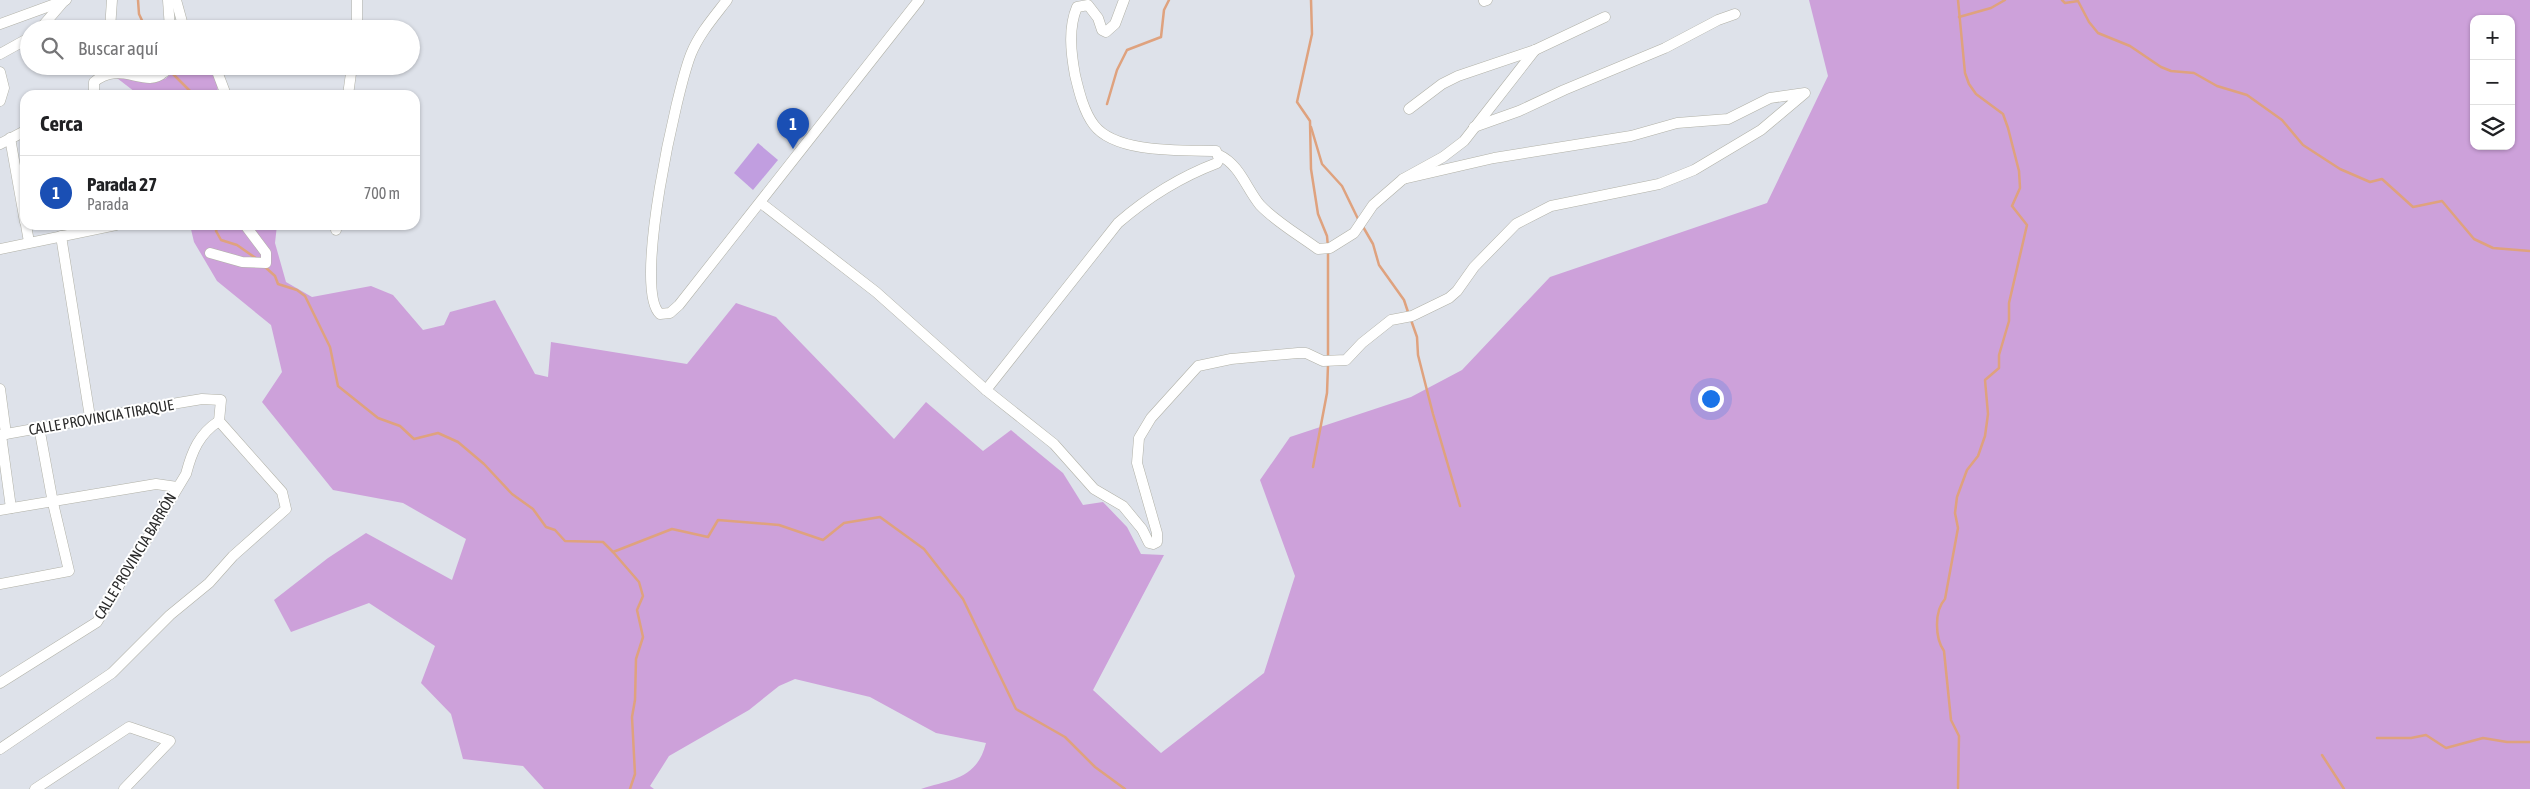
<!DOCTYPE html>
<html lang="es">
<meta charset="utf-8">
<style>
body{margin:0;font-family:"Asap Condensed",sans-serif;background:#f2f2f2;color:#202124}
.controls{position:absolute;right:15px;top:15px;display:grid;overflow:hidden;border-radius:10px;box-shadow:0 1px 4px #0004}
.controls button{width:45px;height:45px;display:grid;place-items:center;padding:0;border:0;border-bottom:1px solid #e0e0e0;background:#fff;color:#202124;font:25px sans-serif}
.you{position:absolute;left:1710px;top:398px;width:18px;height:18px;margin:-12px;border:4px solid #fff;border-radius:50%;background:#1a73e8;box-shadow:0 0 0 8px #1a73e833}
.badge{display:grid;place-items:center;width:32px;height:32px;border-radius:50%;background:#0f766e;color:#fff;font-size:16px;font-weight:700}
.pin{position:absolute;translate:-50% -41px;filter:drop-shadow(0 1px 2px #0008)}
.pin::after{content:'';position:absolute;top:26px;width:18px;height:15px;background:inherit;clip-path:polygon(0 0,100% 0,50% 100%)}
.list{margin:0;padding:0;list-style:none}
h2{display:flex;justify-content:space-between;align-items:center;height:65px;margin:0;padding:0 20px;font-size:21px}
h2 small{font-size:16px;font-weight:400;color:#757577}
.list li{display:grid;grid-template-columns:32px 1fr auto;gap:15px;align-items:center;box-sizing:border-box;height:75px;padding:0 20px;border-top:1px solid #e0e0e0}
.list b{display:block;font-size:19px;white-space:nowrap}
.list p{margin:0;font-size:16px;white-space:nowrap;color:#757577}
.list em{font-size:16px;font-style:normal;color:#757577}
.icon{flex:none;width:28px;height:28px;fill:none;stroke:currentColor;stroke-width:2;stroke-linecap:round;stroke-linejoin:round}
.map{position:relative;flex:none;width:2530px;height:789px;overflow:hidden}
.search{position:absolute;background:#fff;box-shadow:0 1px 4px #0004;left:20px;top:20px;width:400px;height:55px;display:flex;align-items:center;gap:12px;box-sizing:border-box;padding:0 18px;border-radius:28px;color:#757577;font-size:19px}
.panel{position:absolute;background:#fff;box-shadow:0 1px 4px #0004;left:20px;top:90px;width:400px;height:140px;border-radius:15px}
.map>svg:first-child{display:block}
.green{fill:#cda1da;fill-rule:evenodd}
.pitch{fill:#c19ee0}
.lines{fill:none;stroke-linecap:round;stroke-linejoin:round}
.stream{stroke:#dfa27e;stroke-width:2.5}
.minor-casing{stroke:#b1b1a7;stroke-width:11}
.minor{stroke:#fff;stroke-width:10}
.labels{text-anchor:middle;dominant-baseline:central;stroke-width:4;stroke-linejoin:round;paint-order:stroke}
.street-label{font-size:15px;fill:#2a2a2a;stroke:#fff}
</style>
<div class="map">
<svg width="2530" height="789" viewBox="0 0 2530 789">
<rect width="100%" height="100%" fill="#dee2ea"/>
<g class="green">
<path d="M1809,0H2530V789H921C952,779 977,779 986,743L936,733L870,697L795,679L779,686L749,710L669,756L650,786L654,789H544L523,766L463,759L451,714L421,683L435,646L369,603L291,632L274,600L328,558L366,533L452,580L466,539L403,503L333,490L262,402L282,372L271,325L217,281L194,242L190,225H277L275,243L286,282L312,297L371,286L393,295L423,330L444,325L450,312L495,300L535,374L548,377L551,342L687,364L736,303L776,317L894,439L926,402L983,451L1011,430L1063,473L1083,505L1103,502L1127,527L1141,554L1164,555L1093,690L1161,753L1264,673L1295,576L1260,480L1290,437L1411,397L1462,370L1550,277L1767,203L1828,76ZM2474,19H2511V146H2474Z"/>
<path d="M180,66H207L217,82L218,95H139L113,75L134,79H165Z"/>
</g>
<path class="pitch" d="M758,143L778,160L753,190L734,173Z"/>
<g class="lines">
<g class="stream">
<path d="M138,0L139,14L146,29"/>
<path d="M1311,0L1312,34L1297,102L1310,121L1311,169L1318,214L1327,236L1328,247"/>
<path d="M2062,0L2065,3L2078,1L2089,22L2098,33L2130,46L2161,67L2171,71L2194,73L2217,86L2247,95L2282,120L2303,145L2340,169L2370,182L2382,179L2413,207L2442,201L2474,239L2493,248L2530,251"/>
<path d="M1959,17L1991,8L2005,0"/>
<path d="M170,71L194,95"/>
<path d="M1107,104L1117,70L1127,50L1161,37L1164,10L1169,0"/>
<path d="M1311,127L1322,164L1342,186L1359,221"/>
<path d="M218,225L216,231L221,240L237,245L257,259"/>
<path d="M1362,225L1373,244L1379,265L1404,300L1409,315"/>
<path d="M1328,252V359"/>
<path d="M264,266L275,276L278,284L297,290L305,296L330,347L338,386L378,418L400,426L414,439L438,433L458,442L484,464L512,494L533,509L546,527L555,530L565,541L603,542L613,552L672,529L708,537L718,520L779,525L823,540L844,523L880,517L924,549L963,599L1016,709L1065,737L1095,767L1125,789"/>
<path d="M1411,320L1417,337L1418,355L1433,414L1460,506"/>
<path d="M1313,467L1327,393L1328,365"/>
<path d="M613,552L639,582L643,596L637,610L643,637L636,659L635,700L632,717L635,774L630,789"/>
<path d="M2377,738H2411L2426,735L2446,748L2483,738L2507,742H2530"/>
<path d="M2322,755L2344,789"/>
<path d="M1958,788L1959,736L1951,720L1944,651C1935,638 1934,611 1945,599L1958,528L1955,513L1957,497L1967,470L1978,456L1985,436L1988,414L1985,380L1999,368V355L2009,321V303L2027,225L2012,206L2020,188L2019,171L2008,128L2003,114L1976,94L1969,84L1965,73L1958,0"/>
</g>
<defs>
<g id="minor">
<path d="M168,0L170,29"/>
<path d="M176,0L184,29"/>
<path d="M727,0C714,17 699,34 691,54C677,89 632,290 660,314L670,313L679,305L919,0"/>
<path d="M1484,1L1487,0"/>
<path d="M0,24L66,0"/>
<path d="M40,29L64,1"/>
<path d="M110,29L112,0"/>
<path d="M231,29L246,26L282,29"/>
<path d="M357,29V0"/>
<path d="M0,54L29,38"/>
<path d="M146,66L164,72L173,66"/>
<path d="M215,66L226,95"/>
<path d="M0,72L4,88L0,101"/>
<path d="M94,95V82C120,59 146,90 164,72"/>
<path d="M348,95L352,66"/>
<path d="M1409,109L1442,84L1458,76L1535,50L1605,17"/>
<path d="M1474,127L1519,111L1564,90L1665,48L1718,20L1735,14"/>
<path d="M10,138L25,222"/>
<path d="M0,144L25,131"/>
<path d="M1219,155C1240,165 1246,188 1260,205C1276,222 1299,235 1318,249L1330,248L1354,233L1373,205L1403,179L1443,157L1464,141L1535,50"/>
<path d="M761,203L876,292L986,390L1054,444L1094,489L1123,506L1142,529L1149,543L1153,544L1157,542V533L1137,463L1139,438L1151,418L1198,366L1231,359L1298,353H1306L1323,361L1346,360L1362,343L1391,320L1412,316L1449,298L1457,291L1474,267L1516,224L1551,206L1659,184L1694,170L1761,130L1805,93L1770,98L1728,119L1677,123L1631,136L1494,158L1403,179"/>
<path d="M26,225L29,242"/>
<path d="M336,225V230"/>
<path d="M61,236L90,417"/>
<path d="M0,249L116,225"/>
<path d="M210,253L242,262L266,263V253L245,225"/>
<path d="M0,389L6,434"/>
<path d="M986,390L1118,223C1148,197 1180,177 1217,163L1219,159L1216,151C1184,150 1116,154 1094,125C1084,112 1079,92 1075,75C1071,53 1068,28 1077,7L1088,5L1098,18L1102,30L1106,32L1115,24L1124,0"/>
<path d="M0,435L178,403L202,399L221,400L219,421L282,492L286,509L233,556L209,583L170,615L112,673L0,749"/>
<path d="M1,435L11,508"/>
<path d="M0,510L156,484L177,487"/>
<path d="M0,584L69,571L53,503L39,427"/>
<path d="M0,683L97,622L186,474C192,451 199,434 219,421"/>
<path d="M35,789L129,727L170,741L124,789"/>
</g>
</defs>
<use href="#minor" class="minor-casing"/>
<use href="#minor" class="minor"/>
</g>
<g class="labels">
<g class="street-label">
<text transform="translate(101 417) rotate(-10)">CALLE PROVINCIA TIRAQUE</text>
<text transform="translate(135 556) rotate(-59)">CALLE PROVINCIA BARRÓN</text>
</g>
</g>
</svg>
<div class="controls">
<button>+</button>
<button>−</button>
<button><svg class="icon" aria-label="layers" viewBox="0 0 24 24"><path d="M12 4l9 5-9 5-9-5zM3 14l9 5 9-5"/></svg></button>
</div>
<div class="you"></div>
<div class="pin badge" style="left:793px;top:149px;background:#1a4fb4">1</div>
<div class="search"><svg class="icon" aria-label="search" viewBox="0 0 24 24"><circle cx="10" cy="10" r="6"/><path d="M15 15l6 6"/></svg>Buscar aquí</div>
<section class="panel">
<h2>Cerca<small></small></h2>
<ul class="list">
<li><span class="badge" style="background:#1a4fb4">1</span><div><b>Parada 27</b><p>Parada</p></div><em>700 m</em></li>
</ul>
</section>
</div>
